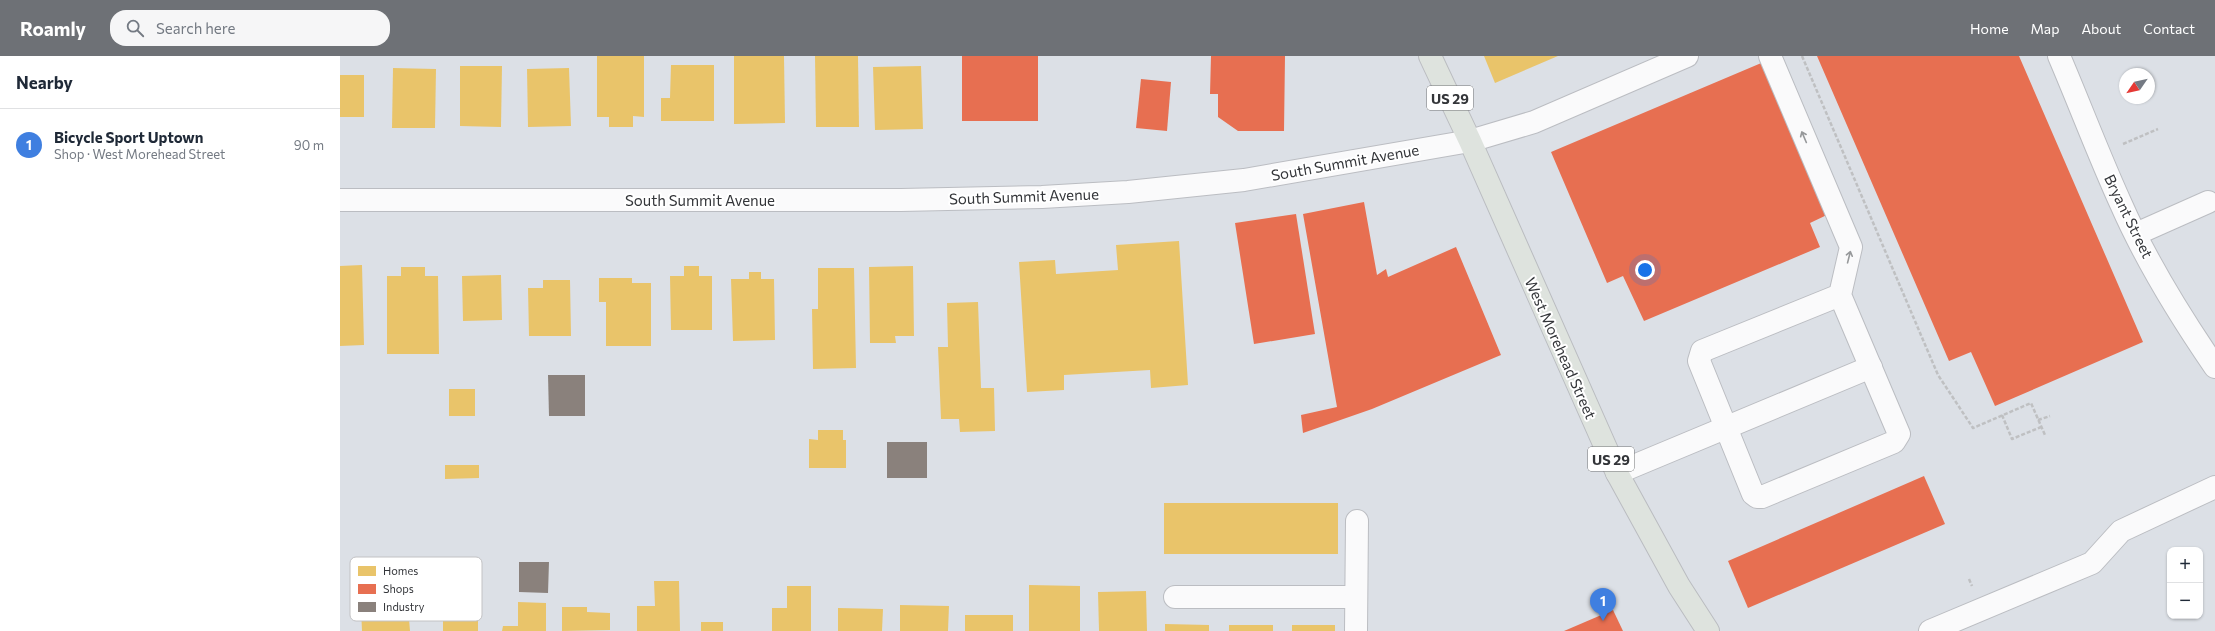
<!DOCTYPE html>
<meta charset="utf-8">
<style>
body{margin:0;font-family:Commissioner,sans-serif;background:#f6f6f7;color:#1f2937}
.controls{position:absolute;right:12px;bottom:12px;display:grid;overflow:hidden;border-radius:8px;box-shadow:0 1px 3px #0004}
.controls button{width:36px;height:36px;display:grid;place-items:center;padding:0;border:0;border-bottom:1px solid #e0e1e3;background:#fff;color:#1f2937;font:20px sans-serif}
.compass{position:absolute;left:1779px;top:12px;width:36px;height:36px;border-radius:50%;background:#fff;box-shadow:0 1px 3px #0004;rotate:236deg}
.you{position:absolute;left:1305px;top:214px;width:14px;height:14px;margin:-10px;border:3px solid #fff;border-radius:50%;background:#1a73e8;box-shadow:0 0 0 6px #1a73e833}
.badge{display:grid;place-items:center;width:26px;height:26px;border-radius:50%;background:#6e7176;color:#fff;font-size:13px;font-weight:700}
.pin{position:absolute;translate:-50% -33px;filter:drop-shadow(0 1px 2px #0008)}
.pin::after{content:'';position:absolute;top:21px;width:14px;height:12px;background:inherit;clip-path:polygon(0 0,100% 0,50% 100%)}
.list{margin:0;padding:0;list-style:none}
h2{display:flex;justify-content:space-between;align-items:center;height:52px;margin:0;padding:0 16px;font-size:17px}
h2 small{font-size:13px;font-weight:400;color:#747a83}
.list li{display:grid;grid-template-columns:26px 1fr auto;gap:12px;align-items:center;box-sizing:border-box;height:72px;padding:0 16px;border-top:1px solid #e0e1e3}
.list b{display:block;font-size:15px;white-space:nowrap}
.list p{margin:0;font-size:13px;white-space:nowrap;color:#747a83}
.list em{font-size:13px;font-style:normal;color:#747a83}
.icon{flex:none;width:22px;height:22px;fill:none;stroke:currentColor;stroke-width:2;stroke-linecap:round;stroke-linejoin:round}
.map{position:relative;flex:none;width:1875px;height:575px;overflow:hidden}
header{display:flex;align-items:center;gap:24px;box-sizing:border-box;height:56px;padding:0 20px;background:#6e7176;color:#fff}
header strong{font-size:19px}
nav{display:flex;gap:22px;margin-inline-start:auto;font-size:14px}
.search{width:280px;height:36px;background:#f6f6f7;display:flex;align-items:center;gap:10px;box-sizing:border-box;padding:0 14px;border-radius:16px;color:#747a83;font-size:15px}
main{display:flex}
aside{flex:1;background:#fff}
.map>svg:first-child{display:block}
.homes{fill:#e9c46a}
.shops{fill:#e76f51}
.industry{fill:#8a817c}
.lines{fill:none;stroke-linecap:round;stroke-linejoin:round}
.minor-casing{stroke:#bbbdc2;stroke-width:24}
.major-casing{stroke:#babcc0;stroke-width:24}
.path{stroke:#bfc0c2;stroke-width:2.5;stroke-dasharray:4 2;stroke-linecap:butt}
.minor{stroke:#fafafb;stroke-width:22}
.major{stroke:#dee3de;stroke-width:22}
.oneway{stroke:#96989a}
.labels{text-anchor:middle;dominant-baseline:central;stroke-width:4;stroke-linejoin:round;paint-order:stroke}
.shield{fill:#fff;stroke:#707274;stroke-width:1}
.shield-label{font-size:14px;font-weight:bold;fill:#333539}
.street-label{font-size:15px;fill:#333539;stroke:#fff}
.key{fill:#fff;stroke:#c2c2c4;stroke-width:1}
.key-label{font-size:11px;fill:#333539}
</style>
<header>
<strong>Roamly</strong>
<div class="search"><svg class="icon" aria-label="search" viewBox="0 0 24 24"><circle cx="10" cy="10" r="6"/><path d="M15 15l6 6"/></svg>Search here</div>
<nav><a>Home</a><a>Map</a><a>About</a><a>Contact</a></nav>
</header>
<main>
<aside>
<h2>Nearby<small></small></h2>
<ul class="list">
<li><span class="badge" style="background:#3f7fe0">1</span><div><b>Bicycle Sport Uptown</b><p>Shop · West Morehead Street</p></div><em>90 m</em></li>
</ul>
</aside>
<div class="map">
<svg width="1875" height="575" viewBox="0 0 1875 575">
<rect width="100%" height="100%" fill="#dce0e6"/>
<g class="homes">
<path d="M257,0H304V61L293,60V71H269V61H257Z"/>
<path d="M394,0H444L445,67L394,68Z"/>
<path d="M475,0H518L519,71H476Z"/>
<path d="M1144,0H1218L1155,27Z"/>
<path d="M331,9H374V65H321V42H330Z"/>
<path d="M120,10H162L161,71L120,70Z"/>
<path d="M581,10L583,73L535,74L533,11Z"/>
<path d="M53,12L96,13L95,72H52Z"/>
<path d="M229,12L231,70L188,71L187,13Z"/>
<rect x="0" y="19" width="24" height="42"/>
<path d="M839,185L848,329L811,332L810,314L724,319V334L687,336L679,206L715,204L716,218L778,214L776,189Z"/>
<path d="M22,209L24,289L0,290V210Z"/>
<path d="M344,210H359V220H372V274H331L330,220H344Z"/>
<path d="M573,210L574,280H555L556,287H530L529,211Z"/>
<path d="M61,211H85V220H98L99,298H47V220H61Z"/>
<path d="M478,212H514L516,312L473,313L472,253H478Z"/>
<path d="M409,216H421V223H434L435,284L393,285L391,223H409Z"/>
<path d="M161,219L162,264L123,265L122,220Z"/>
<path d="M259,222H292V227H311V290H266V246H259Z"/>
<path d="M203,224H230L231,280H189L188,232H203Z"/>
<path d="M638,246L641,332H654L655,375L620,376L619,363H601L598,291H608L607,247Z"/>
<rect x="109" y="333" width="26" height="27"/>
<path d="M478,374H503V384H506V412H469V383L478,384Z"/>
<path d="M105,409H139V422L105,423Z"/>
<rect x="824" y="447" width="174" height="51"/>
<path d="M314,525H339L340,575H297V550H315Z"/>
<path d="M689,529L740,530V575H689Z"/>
<path d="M447,530H471V575H432V552H447Z"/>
<path d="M806,535L807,575H759L758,536Z"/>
<path d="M178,546L206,547V575H162L163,570H178Z"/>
<path d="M560,549L609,550L608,575H560Z"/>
<path d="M64,551V563H69L70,575H22L21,552Z"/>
<path d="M222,551H247V556L270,557V574L222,575Z"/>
<rect x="103" y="552" width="35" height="23"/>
<path d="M498,552L543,553L542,575H498Z"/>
<rect x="625" y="559" width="48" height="16"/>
<rect x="361" y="566" width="22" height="9"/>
<path d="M825,568L869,569V575H825Z"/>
<rect x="889" y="569" width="44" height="6"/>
<rect x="952" y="569" width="43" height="6"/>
</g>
<g class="shops">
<rect x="622" y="0" width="76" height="65"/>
<path d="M871,0H945L944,75H898L878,61V38H870Z"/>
<path d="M1477,0H1679L1803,286L1655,350L1631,296L1609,305Z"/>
<path d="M1426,5L1491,157L1470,167L1480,191L1304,265L1283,220L1267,227L1211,96Z"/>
<path d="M801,23L831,26L827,75L796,72Z"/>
<path d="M1024,146L1037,219L1046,213L1048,221L1116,191L1161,299L1032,353L963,377L961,359L997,351L963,158Z"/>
<path d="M956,158L975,278L914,288L895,167Z"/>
<path d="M1584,420L1605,468L1408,552L1388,505Z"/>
<path d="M1273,554L1283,575H1224Z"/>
</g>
<g class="industry">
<path d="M208,319H245V360H209Z"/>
<rect x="547" y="386" width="40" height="36"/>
<path d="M179,506H209L208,537L179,536Z"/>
</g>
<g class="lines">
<defs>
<g id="minor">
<path d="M1430,0L1511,191L1500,239L1559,378L1554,386L1422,441H1417L1413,438L1359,305L1362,295L1500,239"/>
<path d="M1719,0C1740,49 1759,100 1781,148C1806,205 1840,260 1875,311"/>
<path d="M0,144H561L702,141L788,136L904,124L1130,85L1194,66L1347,0"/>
<path d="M1796,178L1868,146"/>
<path d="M1277,417L1531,311"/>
<path d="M835,541H1016"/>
<path d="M1016,575L1017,465"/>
<path d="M1590,575L1752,507L1781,475L1875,431"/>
</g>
<path id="major" d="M1090,0L1130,85L1277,417L1339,530L1368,575"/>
</defs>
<use href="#minor" class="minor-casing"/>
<use href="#major" class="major-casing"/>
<g class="path">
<path d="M1462,0L1598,319L1633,372L1691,347L1705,379"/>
<path d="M1783,88L1818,73"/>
<path d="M1662,359L1672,383L1701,371"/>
<path d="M1698,364L1710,360"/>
<path d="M1629,523L1632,530"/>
</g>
<use href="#minor" class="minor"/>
<use href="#major" class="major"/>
</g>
<defs><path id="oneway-shaft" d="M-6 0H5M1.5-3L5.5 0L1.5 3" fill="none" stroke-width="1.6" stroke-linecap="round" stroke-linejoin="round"/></defs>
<g class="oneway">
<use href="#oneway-shaft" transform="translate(1464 81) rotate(-113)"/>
<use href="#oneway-shaft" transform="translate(1509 201) rotate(-76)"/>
</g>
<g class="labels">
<g class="shield">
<rect x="1087" y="30" width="46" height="24" rx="3"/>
<rect x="1248" y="391" width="46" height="24" rx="3"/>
</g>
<g class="shield-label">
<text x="1110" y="42">US 29</text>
<text x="1271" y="403">US 29</text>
</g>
<g class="street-label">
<text transform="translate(1005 106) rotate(-10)">South Summit Avenue</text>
<text transform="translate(684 140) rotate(-2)">South Summit Avenue</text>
<text x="360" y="144">South Summit Avenue</text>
<text transform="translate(1789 160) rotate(64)">Bryant Street</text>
<text transform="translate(1221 292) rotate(66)">West Morehead Street</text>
</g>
</g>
<rect x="10" y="501" width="132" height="64" rx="6" class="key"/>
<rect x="18" y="510" width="18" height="10" fill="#e9c46a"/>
<rect x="18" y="528" width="18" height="10" fill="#e76f51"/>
<rect x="18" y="546" width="18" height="10" fill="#8a817c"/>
<g class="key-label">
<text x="43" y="519">Homes</text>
<text x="43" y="537">Shops</text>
<text x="43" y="555">Industry</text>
</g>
</svg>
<div class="controls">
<button>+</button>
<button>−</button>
</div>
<svg class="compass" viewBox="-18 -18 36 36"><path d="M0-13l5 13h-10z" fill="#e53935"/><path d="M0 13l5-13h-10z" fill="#747a83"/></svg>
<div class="you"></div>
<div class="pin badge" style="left:1263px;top:565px;background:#3f7fe0">1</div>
</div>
</main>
